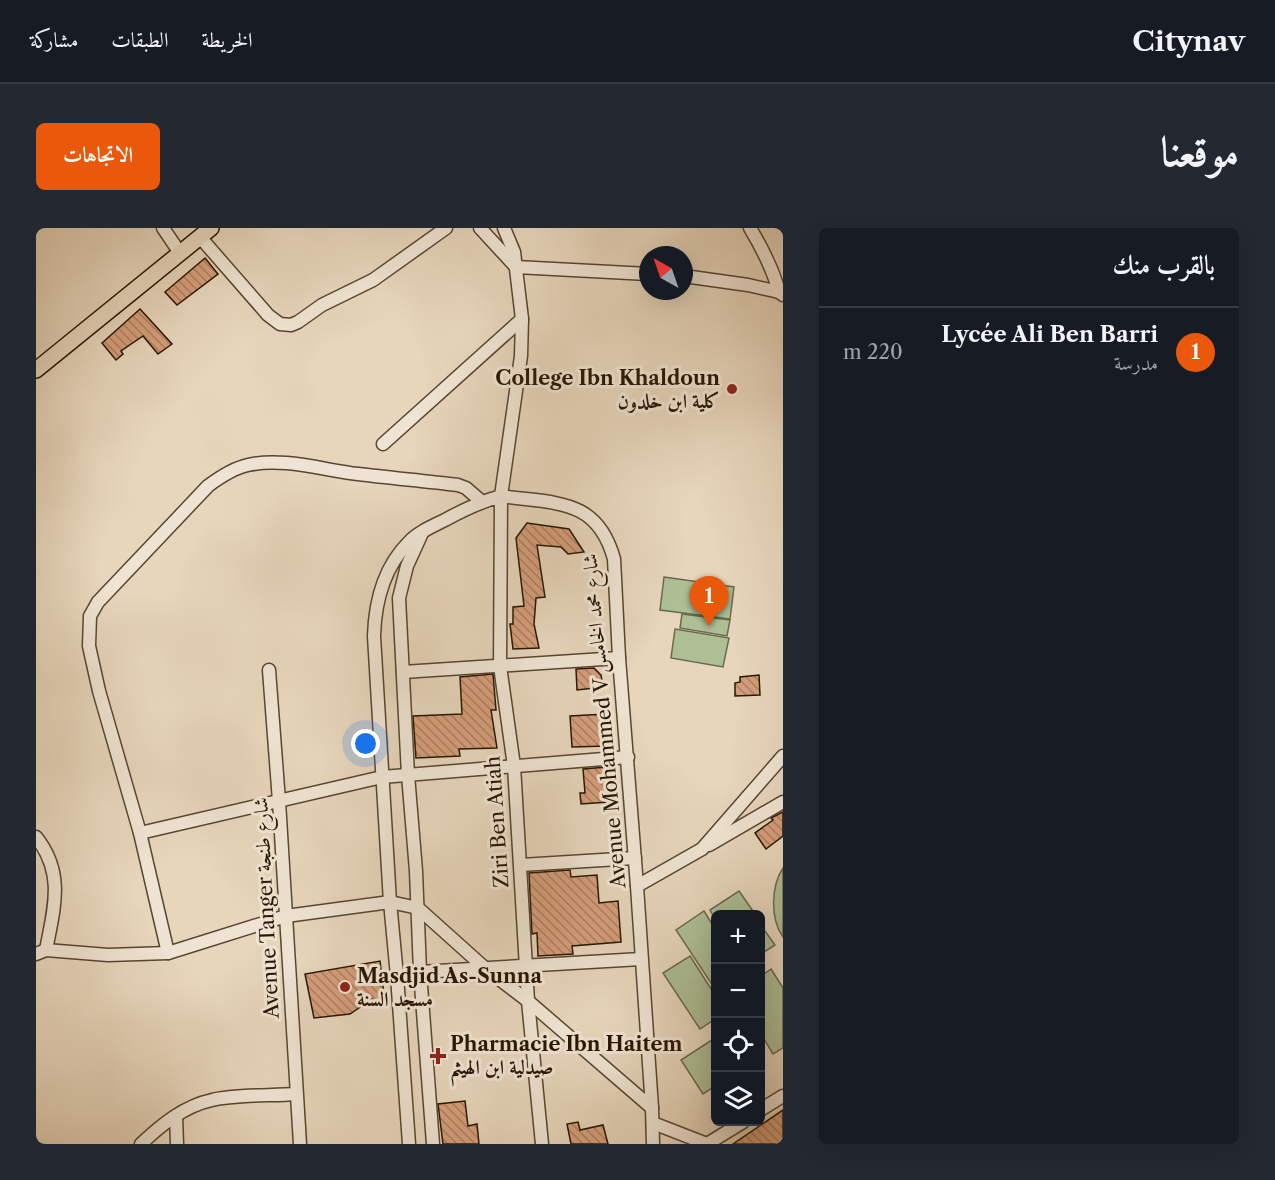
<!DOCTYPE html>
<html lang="ar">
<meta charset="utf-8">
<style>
body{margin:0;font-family:"Libre Caslon Text",Amiri,serif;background:#242831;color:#f1f3f6;direction:rtl}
.controls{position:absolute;right:18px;bottom:18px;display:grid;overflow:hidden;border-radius:9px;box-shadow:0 6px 24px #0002}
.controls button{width:54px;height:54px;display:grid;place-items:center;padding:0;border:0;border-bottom:2px solid #363941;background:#171b24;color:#f1f3f6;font:30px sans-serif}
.compass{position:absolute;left:603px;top:18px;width:54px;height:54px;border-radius:50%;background:#171b24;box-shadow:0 6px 24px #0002;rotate:320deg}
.you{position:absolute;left:330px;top:516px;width:21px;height:21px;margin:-15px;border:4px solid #fff;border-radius:50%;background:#1a73e8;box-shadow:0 0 0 9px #1a73e833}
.badge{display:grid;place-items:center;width:39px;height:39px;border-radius:50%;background:#ea580c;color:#fff;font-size:20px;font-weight:700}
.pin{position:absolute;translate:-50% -50px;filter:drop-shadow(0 2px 3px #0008)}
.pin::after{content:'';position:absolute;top:32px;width:21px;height:18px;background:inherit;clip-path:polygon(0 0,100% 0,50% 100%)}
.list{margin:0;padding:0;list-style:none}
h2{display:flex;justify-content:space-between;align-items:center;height:78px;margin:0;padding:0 24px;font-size:26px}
h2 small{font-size:20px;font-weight:400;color:#9ea1a6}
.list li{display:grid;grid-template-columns:39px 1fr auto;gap:18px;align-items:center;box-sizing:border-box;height:90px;padding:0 24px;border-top:2px solid #363941}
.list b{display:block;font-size:22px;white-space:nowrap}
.list p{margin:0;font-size:20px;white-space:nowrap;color:#9ea1a6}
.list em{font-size:20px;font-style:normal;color:#9ea1a6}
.icon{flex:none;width:33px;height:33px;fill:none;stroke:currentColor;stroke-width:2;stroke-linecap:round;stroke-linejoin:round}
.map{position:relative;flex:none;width:747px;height:916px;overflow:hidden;direction:ltr;border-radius:9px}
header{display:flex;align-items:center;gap:36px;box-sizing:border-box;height:84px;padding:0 30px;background:#171b24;border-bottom:2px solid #363941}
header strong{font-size:28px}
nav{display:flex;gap:33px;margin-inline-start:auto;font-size:21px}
.intro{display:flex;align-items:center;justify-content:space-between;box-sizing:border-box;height:144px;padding:0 36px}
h1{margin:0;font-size:42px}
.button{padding:15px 27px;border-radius:9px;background:#ea580c;color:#fff;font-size:21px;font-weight:700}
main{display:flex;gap:36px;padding:0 36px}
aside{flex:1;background:#171b24;border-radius:9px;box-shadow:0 6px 24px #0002}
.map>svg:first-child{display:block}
.green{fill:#aebf96;stroke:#6a6a4c;stroke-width:1.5}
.building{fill:url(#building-back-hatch);stroke:#271601;stroke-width:1.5}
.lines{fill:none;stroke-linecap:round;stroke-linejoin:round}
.minor-casing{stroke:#574630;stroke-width:15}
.major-casing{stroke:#271601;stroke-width:18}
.minor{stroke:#efe4d3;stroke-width:12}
.major{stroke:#e7d6bc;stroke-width:15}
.poi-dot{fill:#8f2418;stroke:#efe4d3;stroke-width:2}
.labels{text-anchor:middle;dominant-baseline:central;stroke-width:6;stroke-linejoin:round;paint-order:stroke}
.poi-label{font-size:20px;font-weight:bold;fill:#271601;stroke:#efe4d3;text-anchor:start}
.street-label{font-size:20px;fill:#271601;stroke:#efe4d3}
</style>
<header>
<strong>Citynav</strong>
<nav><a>الخريطة</a><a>الطبقات</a><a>مشاركة</a></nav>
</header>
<div class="intro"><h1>موقعنا</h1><a class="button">الاتجاهات</a></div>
<main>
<aside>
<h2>بالقرب منك<small></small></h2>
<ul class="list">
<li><span class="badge">1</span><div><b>Lycée Ali Ben Barri</b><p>مدرسة</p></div><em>220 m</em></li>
</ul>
</aside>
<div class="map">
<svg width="747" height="916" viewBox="0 0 747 916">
<defs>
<pattern id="building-back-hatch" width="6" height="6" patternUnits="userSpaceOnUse" patternTransform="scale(1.5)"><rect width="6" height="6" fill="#d59e7b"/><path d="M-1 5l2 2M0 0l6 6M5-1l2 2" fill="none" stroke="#ad8062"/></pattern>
</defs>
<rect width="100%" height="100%" fill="#e7d6bc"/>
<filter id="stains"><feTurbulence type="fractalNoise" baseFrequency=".00333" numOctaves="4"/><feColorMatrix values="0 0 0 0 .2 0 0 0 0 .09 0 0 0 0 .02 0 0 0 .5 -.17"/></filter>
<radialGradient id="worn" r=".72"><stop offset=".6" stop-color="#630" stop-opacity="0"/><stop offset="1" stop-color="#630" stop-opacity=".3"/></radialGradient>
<g class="green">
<path d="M628,349L698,359L694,391L624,382Z"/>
<path d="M646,386L694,392L691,408L644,400Z"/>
<path d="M639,401L693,410L687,439L635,430Z"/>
<path d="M747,640V709C734,691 735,658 747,640Z"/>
<path d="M703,663L719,686H680L679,691L674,682Z"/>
<path d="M668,683L679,701V752L675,755L640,702Z"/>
<path d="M724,696L739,717L725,726H724Z"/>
<path d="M654,728L679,767V791L664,801L627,745Z"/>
<path d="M735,741L747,760V820L737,826L725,806V748Z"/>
<path d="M679,810V858L667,866L645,832Z"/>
</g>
<g class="building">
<path d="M169,30L182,46L141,77L129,64Z"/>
<path d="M104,81L136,116L122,126L107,108L85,123L87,126L80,132L66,115Z"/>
<path d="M491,295L533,301L548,324L532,326L525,319L501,317L509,369L500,370L498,396L503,420L477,421L474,396H477V379L488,378L480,310Z"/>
<path d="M558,440L565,447L567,459L541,462L540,441Z"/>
<path d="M457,446L460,482H455L461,520L423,521L424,528L380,530L377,488L426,486L424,449Z"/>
<path d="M723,447L724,467L699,468V455L704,454V449Z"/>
<path d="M570,486L571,518L536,519L534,488Z"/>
<path d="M571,539L573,574L545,576L544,565H549L547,541Z"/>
<path d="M747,584V608L730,621L719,605L737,592L735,590Z"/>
<path d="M534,642L535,649L561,647L563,675L582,673L585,714L536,718L537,726L502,728L501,705L496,706L493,645Z"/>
<path d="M344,733L349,775L336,771L314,786L278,790L269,746Z"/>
<path d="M429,873L432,898L441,896L443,916H407L402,876Z"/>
<path d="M747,882V916H697Z"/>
<path d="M542,894L544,902L567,897L572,916H535L531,896Z"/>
</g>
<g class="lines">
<defs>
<g id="minor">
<path d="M127,0L144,25"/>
<path d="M444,0L480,39"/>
<path d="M468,0L478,24L486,91L485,128L465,268C518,276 561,269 578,331L583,430L601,658L616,880L617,916"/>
<path d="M714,0C726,20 737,41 743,64"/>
<path d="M164,9L232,87L244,96L255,97L262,94L286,77L337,52L410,0"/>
<path d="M480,39L612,46"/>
<path d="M648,48L712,57L743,64L747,67"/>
<path d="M347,216L486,91"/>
<path d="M386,305L371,338L363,370L372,547L380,643L384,744L397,916"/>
<path d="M233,442L243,573L264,916"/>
<path d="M367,444L583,430"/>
<path d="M104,605L346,549L592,529"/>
<path d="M0,609C29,645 18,680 10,722"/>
<path d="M673,617L747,574"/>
<path d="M485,637L599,630"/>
<path d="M601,658L666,621L747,528"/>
<path d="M132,725L104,605L63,463L53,418L54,388L62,374L172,258C184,249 198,240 212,237C247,229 287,242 322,246C355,250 389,253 422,257L430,260L445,273"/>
<path d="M0,726L10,722L72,727L132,725L250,688L354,674L382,680L450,741L492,773L616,880"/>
<path d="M361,748L384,744L605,731"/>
<path d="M724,882L747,868"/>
<path d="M140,888L141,916"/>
<path d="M617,895L671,916"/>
<path d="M105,916C125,897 148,878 176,872C199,866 236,868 260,866"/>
<path d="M373,916L361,748L354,674L338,408C339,374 348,339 373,314C382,304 397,298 409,292C427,282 444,274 465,268L464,438L478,538L492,773L506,916"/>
<path d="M671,916L707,894"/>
</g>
<path id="major" d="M0,142L175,0"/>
</defs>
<use href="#minor" class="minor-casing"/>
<use href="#major" class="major-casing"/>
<use href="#minor" class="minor"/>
<use href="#major" class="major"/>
</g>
<g class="poi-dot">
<circle cx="696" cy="161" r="6"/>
<circle cx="309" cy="759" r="6"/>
<path d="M399 819h6v6h6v6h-6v6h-6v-6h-6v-6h6z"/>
</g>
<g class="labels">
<g class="poi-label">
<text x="684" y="150" text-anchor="end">College Ibn Khaldoun<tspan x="684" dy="23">كلية ابن خلدون</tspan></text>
<text x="321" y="748">Masdjid As-Sunna<tspan x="321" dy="23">مسجد السنة</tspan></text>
<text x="414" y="816">Pharmacie Ibn Haitem<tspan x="414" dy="23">صيدلية ابن الهيثم</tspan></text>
</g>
<g class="street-label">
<text transform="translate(568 493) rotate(-95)">Avenue Mohammed V شارع محمد الخامس</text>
<text transform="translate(461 594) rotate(-94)">Ziri Ben Atiah</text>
<text transform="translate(230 680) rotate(-93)">Avenue Tanger شارع طنجة</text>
</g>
</g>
<rect width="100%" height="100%" filter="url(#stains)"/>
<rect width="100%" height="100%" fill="url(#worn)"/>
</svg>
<div class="controls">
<button>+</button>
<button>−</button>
<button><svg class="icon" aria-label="locate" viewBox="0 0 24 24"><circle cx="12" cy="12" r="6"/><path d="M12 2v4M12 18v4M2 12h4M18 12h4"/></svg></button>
<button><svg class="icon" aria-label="layers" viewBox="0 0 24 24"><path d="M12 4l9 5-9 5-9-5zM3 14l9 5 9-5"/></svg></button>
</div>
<svg class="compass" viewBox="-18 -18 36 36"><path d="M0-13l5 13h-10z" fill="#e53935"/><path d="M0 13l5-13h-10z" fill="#9ea1a6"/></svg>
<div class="you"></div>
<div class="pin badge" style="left:673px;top:398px">1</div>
</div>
</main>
